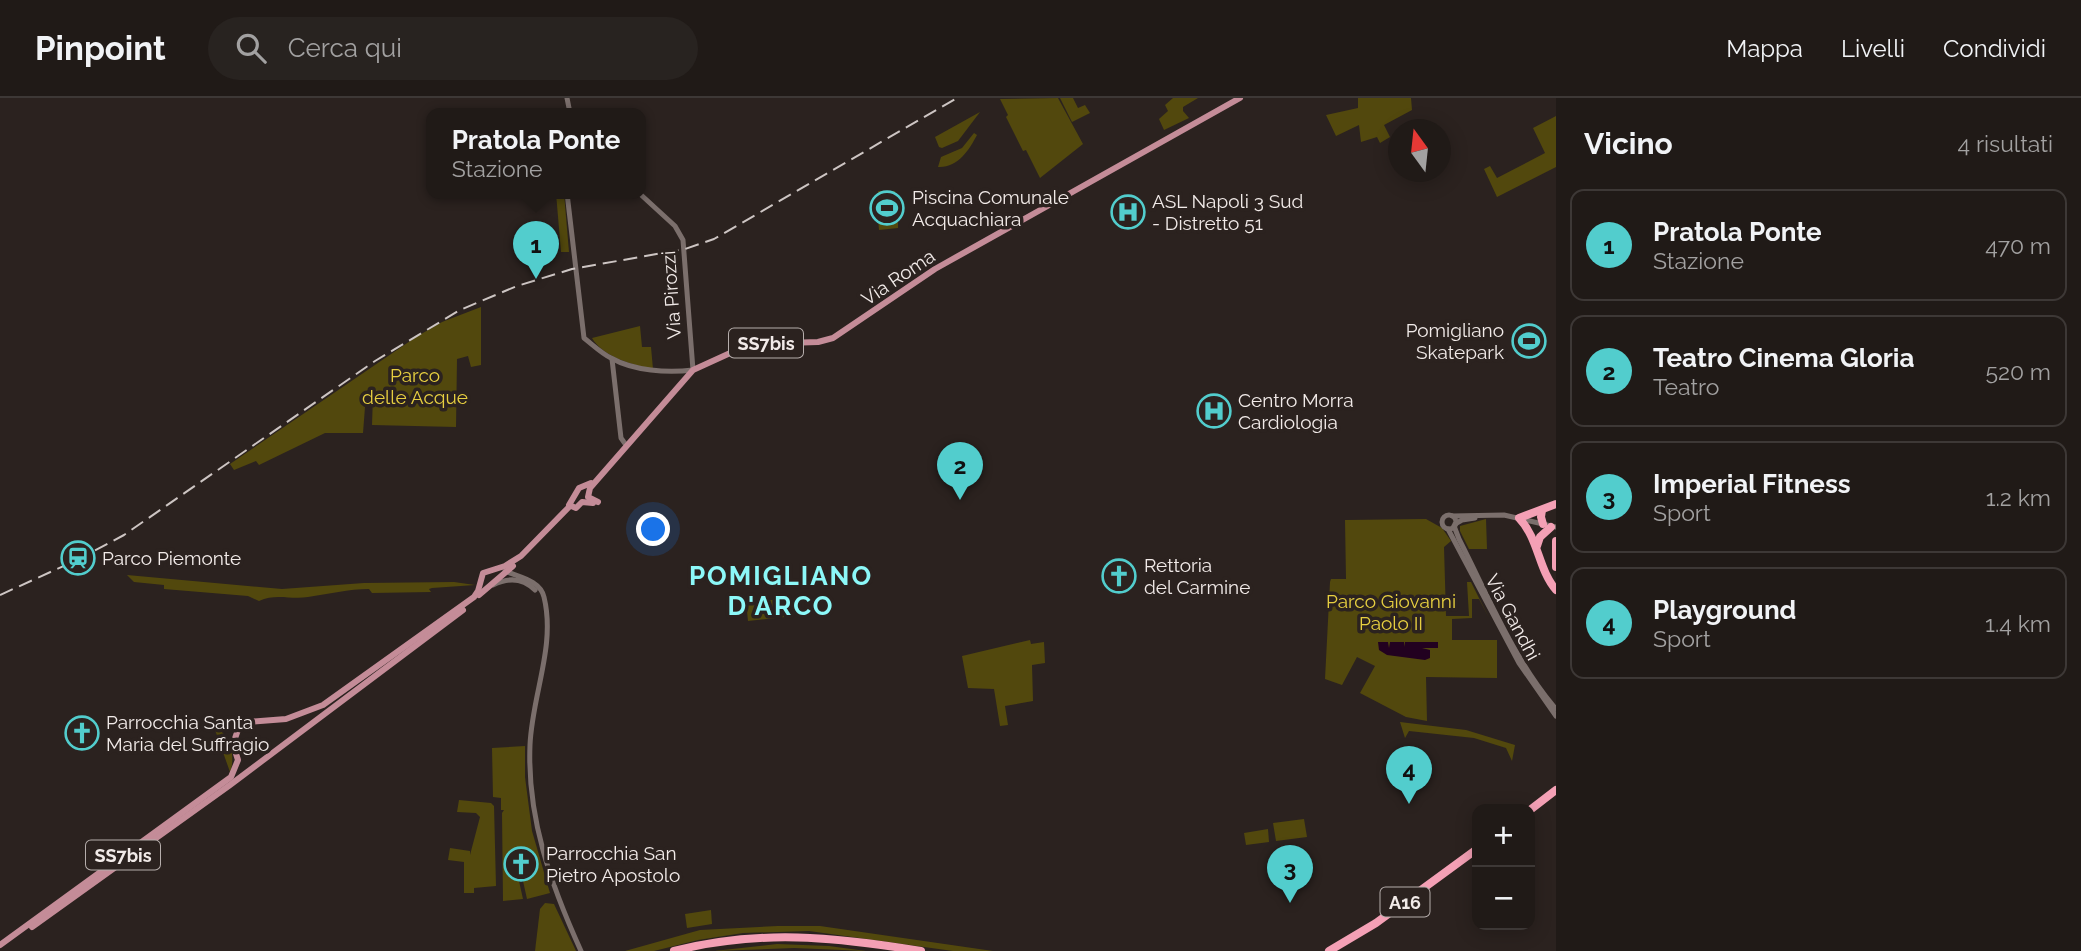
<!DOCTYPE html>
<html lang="it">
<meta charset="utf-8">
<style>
body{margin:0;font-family:Raleway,sans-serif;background:#282320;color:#f1f3f6}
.controls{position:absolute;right:21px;bottom:21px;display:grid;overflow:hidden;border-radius:14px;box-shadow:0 4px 18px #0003}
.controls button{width:63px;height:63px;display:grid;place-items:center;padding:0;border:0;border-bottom:2px solid #3d3836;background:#201a17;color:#f1f3f6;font:35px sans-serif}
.compass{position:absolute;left:1388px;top:21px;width:63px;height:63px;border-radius:50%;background:#201a17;box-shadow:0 4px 18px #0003;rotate:345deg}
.you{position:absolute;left:654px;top:432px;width:24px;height:24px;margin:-18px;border:5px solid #fff;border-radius:50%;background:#1a73e8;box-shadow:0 0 0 10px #1a73e833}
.badge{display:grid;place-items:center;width:46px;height:46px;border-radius:50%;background:#52cdcd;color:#111;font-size:23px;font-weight:700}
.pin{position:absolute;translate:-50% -58px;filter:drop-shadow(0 2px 4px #0008)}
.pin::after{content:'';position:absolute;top:37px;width:24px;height:21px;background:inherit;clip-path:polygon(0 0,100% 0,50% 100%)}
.popup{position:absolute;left:426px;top:10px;width:220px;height:91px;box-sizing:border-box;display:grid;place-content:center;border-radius:14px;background:#201a17;filter:drop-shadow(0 2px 5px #0005);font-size:23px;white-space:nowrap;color:#a2a1a1}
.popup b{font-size:26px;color:#f1f3f6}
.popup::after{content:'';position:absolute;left:50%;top:100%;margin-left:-14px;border:14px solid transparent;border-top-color:#201a17}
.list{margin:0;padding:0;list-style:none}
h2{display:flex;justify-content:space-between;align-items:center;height:91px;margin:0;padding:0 28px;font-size:30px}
h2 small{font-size:23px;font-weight:400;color:#a2a1a1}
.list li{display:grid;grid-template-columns:46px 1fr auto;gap:21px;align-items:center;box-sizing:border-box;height:112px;margin:0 14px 14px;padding:0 14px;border:2px solid #3d3836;border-radius:14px}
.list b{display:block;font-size:26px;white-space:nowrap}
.list p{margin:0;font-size:23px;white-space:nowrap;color:#a2a1a1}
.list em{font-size:23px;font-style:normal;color:#a2a1a1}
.icon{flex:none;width:38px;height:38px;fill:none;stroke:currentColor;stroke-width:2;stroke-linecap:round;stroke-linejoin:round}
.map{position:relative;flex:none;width:1556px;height:853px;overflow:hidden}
header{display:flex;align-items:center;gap:42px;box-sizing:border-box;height:98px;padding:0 35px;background:#201a17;border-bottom:2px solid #3d3836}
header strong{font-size:33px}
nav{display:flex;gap:38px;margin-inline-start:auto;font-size:24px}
.search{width:490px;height:63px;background:#282320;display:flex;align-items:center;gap:18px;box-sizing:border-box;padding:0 24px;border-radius:38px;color:#a2a1a1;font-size:26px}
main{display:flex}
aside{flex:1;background:#201a17}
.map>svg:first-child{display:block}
.green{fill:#52480d}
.water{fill:#220120}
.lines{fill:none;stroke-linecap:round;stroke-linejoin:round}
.secondary{stroke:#7b6f6c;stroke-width:5}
.primary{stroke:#c48c98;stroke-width:6}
.highway{stroke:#f4a0b5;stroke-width:8}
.rail{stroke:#cdc5c3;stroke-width:2;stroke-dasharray:14 7;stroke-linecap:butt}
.labels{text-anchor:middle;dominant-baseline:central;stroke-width:7;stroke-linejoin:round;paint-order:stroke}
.shield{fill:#2b221f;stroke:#b6aeac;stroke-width:2}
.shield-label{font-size:18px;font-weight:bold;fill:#f1eae8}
.poi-label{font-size:19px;fill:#f1eae8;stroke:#2b221f;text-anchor:start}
.street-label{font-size:19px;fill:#f1eae8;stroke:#2b221f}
.park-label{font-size:19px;fill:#e7cf40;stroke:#2b221f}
.district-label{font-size:26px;font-weight:bold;letter-spacing:2px;fill:#8cf8f8;stroke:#2b221f}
</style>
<header>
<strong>Pinpoint</strong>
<div class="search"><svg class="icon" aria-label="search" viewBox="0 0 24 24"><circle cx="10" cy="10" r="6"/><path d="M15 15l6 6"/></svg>Cerca qui</div>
<nav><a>Mappa</a><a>Livelli</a><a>Condividi</a></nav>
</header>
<main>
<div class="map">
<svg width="1556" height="853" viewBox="0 0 1556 853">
<rect width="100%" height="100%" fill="#2b221f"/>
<g class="green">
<path d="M1058,0L1083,46L1040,80L1026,52L1023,53L1006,19L1008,17L1000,1Z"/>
<path d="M1060,0H1073L1078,10L1085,7L1090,15L1072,24Z"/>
<path d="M1173,0H1198L1183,9V13L1189,20L1164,32L1159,21L1168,13L1165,7Z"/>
<path d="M1358,0H1411L1412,12L1384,27L1390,39L1380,45L1377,39L1361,44L1359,27L1336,38L1326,17L1358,10Z"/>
<path d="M980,14L958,43L942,50L939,49L935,39Z"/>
<path d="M1556,18V69L1497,99L1484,71L1490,68L1497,80L1545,55L1533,30Z"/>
<path d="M974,35L977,37C969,52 958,70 938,69L941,59L962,50Z"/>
<path d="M878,93H895L896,102L893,103L894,118L898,119V130L879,132L878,120L881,119Z"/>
<path d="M556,95H564L569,154H561Z"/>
<path d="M481,209V267L471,269L468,258L457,261L456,329L372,327L373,297L366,296L363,335H325L259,367L256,363L234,372L230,366L416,239L442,224Z"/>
<path d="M640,228L642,249H651L653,271C633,267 603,259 592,240Z"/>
<path d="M1426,421L1442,430L1451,443L1444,449L1446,518H1469L1467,484H1471L1489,520L1479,501H1472V520L1452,521V542H1497V580L1426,579L1427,623L1406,619L1360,595L1375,568L1357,559L1342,587L1325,581L1330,484L1331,481H1346L1345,422Z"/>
<path d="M1486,421L1487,451H1469L1460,433V428Z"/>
<path d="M127,477L282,491L364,485L454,484L475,487L432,490L429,491L431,494L372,495L369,491C349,491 328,496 308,499C291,502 276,495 259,503L248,498L164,491V487L134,484Z"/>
<path d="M783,501L785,519L748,523L746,504Z"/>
<path d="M1030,542L1031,546L1044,544L1045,565L1032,567L1033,603L1005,608L1008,627L1000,628L994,591L968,590L962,558Z"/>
<path d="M1400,624L1466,632L1515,647L1512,663L1506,650L1474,640L1409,633L1405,640Z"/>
<path d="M214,629C230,635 236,659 230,674Z"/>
<path d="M525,648V679L532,733L550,795L527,801L523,783L527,780L526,773L529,766L523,759V753L510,756L511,779L519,783L523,801L503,803L502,715L504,712H501V700L493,699L492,650Z"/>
<path d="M459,702L491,705L494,708L496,788L474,790V795H464V764L448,762L450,750L470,753V757L480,719L476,715L457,714Z"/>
<path d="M1304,721L1307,739L1276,743L1273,725Z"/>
<path d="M1268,731L1269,744L1246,747L1244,735Z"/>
<path d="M545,805L554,806L576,853H535L540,811Z"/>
<path d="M711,812L712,826L687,830L685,816Z"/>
<path d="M778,828H820L993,853H953L809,833L743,835L698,842L654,853H625L700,832Z"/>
<path d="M777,846L829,848L866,853L794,850L714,853Z"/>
</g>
<path class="water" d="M1378,544H1388L1389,550L1390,544H1404V549L1405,544H1438V550H1422L1430,552V560L1425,562L1387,557L1379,552Z"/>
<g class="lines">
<g class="secondary">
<path d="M567,0L570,15"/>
<path d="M567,95L584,240C593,247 601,255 611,260C634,273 667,275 693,272L683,142L675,128L639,95"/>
<path d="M612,261L621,340L626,347"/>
<circle cx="1449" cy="424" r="7"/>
<path d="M1452,418L1504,417L1556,429"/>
<path d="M1455,426L1462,422L1475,420"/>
<path d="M1454,428L1459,441C1488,498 1514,562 1556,611"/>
<path d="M1448,431L1519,565L1556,618"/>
<path d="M505,473C518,479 540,482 544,499C556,548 532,597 530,647C527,720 551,787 581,853"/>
<path d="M493,487C509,479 523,480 535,492"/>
</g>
<g class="primary">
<path d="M591,385L579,390L569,407L576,410L582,404L593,405"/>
<path d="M598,404L588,399L590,390L693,272L739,251L756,246L818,244L833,240L935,171L1240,0"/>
<path d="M479,497L513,468"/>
<path d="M32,829L230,687L463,512"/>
<path d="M0,847L231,679L238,662L233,646L239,629L247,624L286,621L323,607L474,499L478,493L483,475L505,468L521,458L569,409"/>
</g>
<g class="highway">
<path d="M1556,406L1519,420C1539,441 1538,471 1556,492"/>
<path d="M1542,412L1541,419L1543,426"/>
<path d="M1556,443V469"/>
<path d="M1537,448L1540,439L1551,429"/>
<path d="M1530,712L1556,692"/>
<path d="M674,853C760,831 835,839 921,853"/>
<path d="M1329,853L1376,825L1477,751"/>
</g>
<path class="rail" d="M0,497L79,461L124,437L375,263L460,212L517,188L572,171L685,151L714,141L957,0"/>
</g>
<defs>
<symbol id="stadium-ring" viewBox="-11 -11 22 22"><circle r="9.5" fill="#2b221f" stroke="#52cdcd" stroke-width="1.5"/><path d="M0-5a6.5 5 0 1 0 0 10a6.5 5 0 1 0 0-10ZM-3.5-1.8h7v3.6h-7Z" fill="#52cdcd"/></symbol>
<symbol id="hospital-ring" viewBox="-11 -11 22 22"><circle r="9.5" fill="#2b221f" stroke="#52cdcd" stroke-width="1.5"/><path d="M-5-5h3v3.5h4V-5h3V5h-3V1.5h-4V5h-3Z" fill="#52cdcd"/></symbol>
<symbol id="station-ring" viewBox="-11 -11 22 22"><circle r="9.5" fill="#2b221f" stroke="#52cdcd" stroke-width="1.5"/><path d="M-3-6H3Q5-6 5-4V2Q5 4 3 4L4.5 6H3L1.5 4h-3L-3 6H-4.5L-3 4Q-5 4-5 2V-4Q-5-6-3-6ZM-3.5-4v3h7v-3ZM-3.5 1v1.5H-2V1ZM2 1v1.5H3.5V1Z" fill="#52cdcd"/></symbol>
<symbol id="church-ring" viewBox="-11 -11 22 22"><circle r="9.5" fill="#2b221f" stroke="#52cdcd" stroke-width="1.5"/><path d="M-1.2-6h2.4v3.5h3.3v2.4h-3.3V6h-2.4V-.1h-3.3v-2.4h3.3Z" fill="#52cdcd"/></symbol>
</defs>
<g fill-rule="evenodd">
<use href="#stadium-ring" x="868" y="91" width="38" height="38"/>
<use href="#hospital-ring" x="1109" y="95" width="38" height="38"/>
<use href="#stadium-ring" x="1510" y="224" width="38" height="38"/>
<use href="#hospital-ring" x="1195" y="294" width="38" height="38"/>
<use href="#station-ring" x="59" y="441" width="38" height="38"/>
<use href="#church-ring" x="1100" y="459" width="38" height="38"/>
<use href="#church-ring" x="63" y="616" width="38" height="38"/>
<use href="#church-ring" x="502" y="747" width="38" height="38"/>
</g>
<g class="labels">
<g class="shield">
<rect x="729" y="230.5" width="74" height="29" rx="5"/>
<rect x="86" y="742.5" width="74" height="29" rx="5"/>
<rect x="1380.5" y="789.5" width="49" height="29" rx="5"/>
</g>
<g class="shield-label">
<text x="766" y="245">SS7bis</text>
<text x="123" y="757">SS7bis</text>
<text x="1405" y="804">A16</text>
</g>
<g class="poi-label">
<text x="912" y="99">Piscina Comunale<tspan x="912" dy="22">Acquachiara</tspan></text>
<text x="1152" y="103">ASL Napoli 3 Sud<tspan x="1152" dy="22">- Distretto 51</tspan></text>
<text x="1504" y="232" text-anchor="end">Pomigliano<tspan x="1504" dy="22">Skatepark</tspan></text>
<text x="1238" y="302">Centro Morra<tspan x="1238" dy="22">Cardiologia</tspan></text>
<text x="102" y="460">Parco Piemonte</text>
<text x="1144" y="467">Rettoria<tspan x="1144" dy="22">del Carmine</tspan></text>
<text x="106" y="624">Parrocchia Santa<tspan x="106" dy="22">Maria del Suffragio</tspan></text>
<text x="546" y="755">Parrocchia San<tspan x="546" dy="22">Pietro Apostolo</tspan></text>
</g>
<g class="street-label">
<text transform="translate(898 179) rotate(-34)">Via Roma</text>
<text transform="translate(671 197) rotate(-94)">Via Pirozzi</text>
<text transform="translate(1513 519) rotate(62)">Via Gandhi</text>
</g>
<g class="park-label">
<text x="415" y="277">Parco<tspan x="415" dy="22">delle Acque</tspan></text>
<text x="1391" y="503">Parco Giovanni<tspan x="1391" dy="22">Paolo II</tspan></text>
</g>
<g class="district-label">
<text x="781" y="478">POMIGLIANO<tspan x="781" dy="30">D'ARCO</tspan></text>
</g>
</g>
</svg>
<div class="controls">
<button>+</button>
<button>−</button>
</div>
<svg class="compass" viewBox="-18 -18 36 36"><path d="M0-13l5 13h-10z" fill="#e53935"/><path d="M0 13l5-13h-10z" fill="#a2a1a1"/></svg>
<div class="you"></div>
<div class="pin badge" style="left:536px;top:181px">1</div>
<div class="popup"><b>Pratola Ponte</b>Stazione</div>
<div class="pin badge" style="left:960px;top:402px">2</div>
<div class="pin badge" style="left:1290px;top:805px">3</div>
<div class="pin badge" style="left:1409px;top:706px">4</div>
</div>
<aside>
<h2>Vicino<small>4 risultati</small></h2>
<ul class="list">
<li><span class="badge">1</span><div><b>Pratola Ponte</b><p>Stazione</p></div><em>470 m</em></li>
<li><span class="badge">2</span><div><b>Teatro Cinema Gloria</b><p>Teatro</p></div><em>520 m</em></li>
<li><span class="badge">3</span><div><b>Imperial Fitness</b><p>Sport</p></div><em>1.2 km</em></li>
<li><span class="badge">4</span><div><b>Playground</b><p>Sport</p></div><em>1.4 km</em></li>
</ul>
</aside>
</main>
